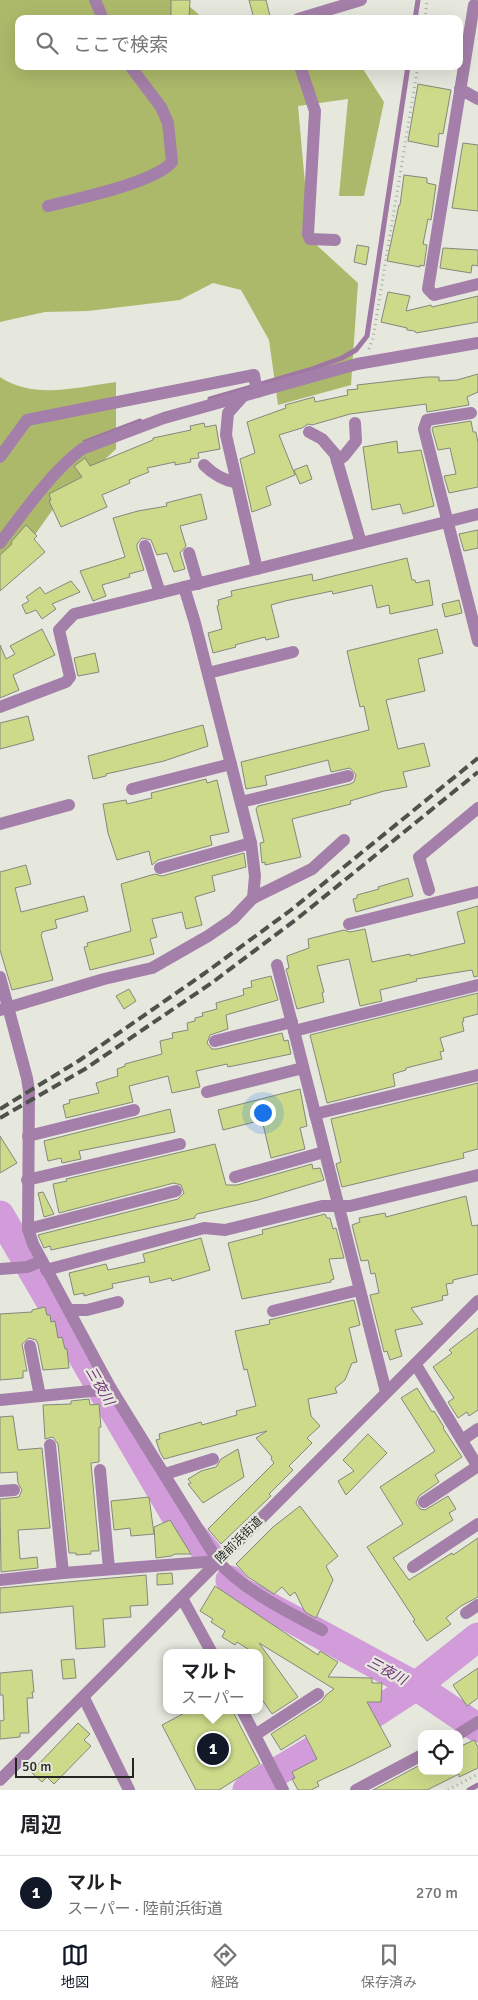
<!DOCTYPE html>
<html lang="ja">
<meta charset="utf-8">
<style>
body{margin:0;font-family:Signika,"Noto Sans JP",sans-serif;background:#f6f6f6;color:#202124}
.controls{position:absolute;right:15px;bottom:15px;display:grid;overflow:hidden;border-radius:10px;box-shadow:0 5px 20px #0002}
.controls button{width:45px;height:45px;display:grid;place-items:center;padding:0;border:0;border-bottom:1px solid #e0e0e0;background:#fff;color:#202124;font:25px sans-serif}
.scale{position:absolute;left:15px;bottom:12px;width:119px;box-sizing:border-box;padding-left:5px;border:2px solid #242521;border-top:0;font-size:14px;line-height:18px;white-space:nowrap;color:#242521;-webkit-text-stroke:4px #e6e8de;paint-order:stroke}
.you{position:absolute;left:262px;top:1112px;width:18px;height:18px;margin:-12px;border:4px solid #fff;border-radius:50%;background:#1a73e8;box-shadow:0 0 0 8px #1a73e833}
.badge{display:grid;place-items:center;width:32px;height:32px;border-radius:50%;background:#111827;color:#fff;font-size:16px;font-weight:700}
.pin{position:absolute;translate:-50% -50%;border:2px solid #fff;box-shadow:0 1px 5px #0006}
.popup{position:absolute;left:163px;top:1649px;width:100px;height:65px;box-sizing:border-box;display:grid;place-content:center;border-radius:10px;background:#fff;filter:drop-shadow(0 1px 4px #0005);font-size:16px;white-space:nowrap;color:#757577}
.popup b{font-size:19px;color:#202124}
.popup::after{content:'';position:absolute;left:50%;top:100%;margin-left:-10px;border:10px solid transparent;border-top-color:#fff}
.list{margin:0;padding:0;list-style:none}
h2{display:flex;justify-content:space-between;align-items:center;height:65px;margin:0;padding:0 20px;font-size:21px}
h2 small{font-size:16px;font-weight:400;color:#757577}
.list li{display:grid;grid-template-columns:32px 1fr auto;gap:15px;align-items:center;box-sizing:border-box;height:75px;padding:0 20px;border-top:1px solid #e0e0e0}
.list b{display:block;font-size:19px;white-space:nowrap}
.list p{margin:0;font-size:16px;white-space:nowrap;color:#757577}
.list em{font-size:16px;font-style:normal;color:#757577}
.icon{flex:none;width:28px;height:28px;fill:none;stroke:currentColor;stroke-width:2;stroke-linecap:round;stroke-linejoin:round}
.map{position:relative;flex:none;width:478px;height:1790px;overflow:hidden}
.search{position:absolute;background:#fff;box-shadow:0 5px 20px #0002;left:15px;right:15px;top:15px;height:55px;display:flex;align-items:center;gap:12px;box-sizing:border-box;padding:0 18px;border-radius:10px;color:#757577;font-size:19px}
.sheet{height:140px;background:#fff}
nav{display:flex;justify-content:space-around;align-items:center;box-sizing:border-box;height:70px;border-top:1px solid #e0e0e0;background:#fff;font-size:14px;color:#757577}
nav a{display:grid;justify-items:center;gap:2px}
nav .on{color:#111827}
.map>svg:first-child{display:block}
.forest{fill:#adb96a}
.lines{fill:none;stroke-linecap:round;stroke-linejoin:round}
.stream{stroke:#9e78a2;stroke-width:5}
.river{stroke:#d29cda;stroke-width:29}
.building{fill:#cdda89;stroke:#85877e}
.path{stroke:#a9aaa2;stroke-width:3;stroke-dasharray:1 4;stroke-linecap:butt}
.minor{stroke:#a47fa9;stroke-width:12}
.rail{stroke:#50514c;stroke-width:4;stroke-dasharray:10 5;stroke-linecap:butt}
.labels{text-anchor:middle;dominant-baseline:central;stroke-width:4.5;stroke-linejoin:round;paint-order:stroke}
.street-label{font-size:12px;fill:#242521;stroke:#e6e8de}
.water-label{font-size:14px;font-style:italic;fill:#6f2e78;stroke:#e6e8de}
</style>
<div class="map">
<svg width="478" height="1790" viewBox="0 0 478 1790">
<rect width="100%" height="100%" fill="#e6e8de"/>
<g class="forest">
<path d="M0,0H182L204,19H19V66H361L384,102L364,196H339L348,99L298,106L310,239L358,283L351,385L278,405L269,340L241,290L213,283L180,300L88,311L45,312L0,322Z"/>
<path d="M0,377C34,400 78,387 116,382V449L56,505L0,584Z"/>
</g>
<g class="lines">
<g class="stream">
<path d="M415,19L418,0"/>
<path d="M210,399L309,370L342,358L356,350L367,336L408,66"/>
<path d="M85,442L140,421"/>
<path d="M469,1790L478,1785"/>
</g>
<g class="river">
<path d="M0,1215L175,1515L207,1552"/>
<path d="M230,1580L240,1591L416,1686L478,1728"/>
<path d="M247,1790L373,1714L416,1686L478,1637"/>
</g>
</g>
<g class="building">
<path d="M171,0H190L189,17H171Z"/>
<path d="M249,0H266L270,16L254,19Z"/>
<path d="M418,84L451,90L443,134L439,133L438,147L408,141Z"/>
<path d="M463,143L478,145V211L452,208Z"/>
<path d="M404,175L427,178V183L436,185L431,220L428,219L423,244L427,245L424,266L420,265V267L387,261L399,205H400Z"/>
<path d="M357,245L369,247L366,265L354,262Z"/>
<path d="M443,248L478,250V266L472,265L471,273L440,268Z"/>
<path d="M388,292L410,296L406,311L431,305L432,307L478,296V322L416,333L415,331L407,330V328L381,322Z"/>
<path d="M478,374V392L467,397L469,405L427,412L426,404L350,414L312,425L308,424L302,428L279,435L295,475L266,487L271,505L252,512L240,459L255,453L247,422L286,408L285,405L314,397L315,402L348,395L347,390L358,389L357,385L427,377H439V381L457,380Z"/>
<path d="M471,421L473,432H476L478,443V487L449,493L444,476L456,474L450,448L438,450L432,429L433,427Z"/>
<path d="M204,423L205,427L216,425L220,449L198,453L199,458L190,459L191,462L175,465V462L147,468L149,472L129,480L130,483L102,495L107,507L61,527L49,501L51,500L49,494L82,477L74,466L77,464L85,458L90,466L153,440V438L191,430L190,426Z"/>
<path d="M397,441L398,453L421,450L434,506L403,514L400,504L372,510L363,447Z"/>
<path d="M307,465L312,479L300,484L294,470Z"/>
<path d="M201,494L207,519L180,526L186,546L180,553L185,569L174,572L167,553L157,555L151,540L142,538L137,544V548L144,570L129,574L130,577L102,585L106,596L93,601L80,571L125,557L113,518L138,511L167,506L166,503Z"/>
<path d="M26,525L37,536L34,539L45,552L0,591V555L12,544L11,542Z"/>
<path d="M478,530V548L464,551L459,534Z"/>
<path d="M407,558L412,580H415L416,583L429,580L433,605L390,614L389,605L377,608L372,585L333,594L332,591L285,601L271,605L279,637L266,640L265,637L235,645L236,647L213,653L208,633L222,629L217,606L219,605L218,600L232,596L231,591L312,574L313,581Z"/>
<path d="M71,581L80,592L52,604L56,609L42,619L36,610L26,614L22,605L29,601L26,597L40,587L45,594Z"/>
<path d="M459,600L462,613L445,617L442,604Z"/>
<path d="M42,629L55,655L13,675L19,690L0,698V645L6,659L15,654L10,646Z"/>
<path d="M437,629L443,653L418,659L425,691L386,700L398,749L424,743L430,766L403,772L407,787L384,791L350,801L351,804L292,819L301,857L265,865V862L262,863L260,843L264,842L256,809L258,806L350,784L354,782L356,775L350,768L331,772L328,760L265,776L267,785L246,789L241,762L369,730L364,706L360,707L347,651Z"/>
<path d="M95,653L99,672L78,676L74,658Z"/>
<path d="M28,716L34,740L0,749V723Z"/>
<path d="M203,725L208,746L164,761L106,774V776L93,779L88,756Z"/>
<path d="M206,779L207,783L217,780L229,832L210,836L212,845L158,860L152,865L149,851L117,860L108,833L103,804L126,800L127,804L152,798L151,793Z"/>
<path d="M244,853L246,867L212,876L215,891L195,897L202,925L186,929L182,912L152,919L157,937L150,939L154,954L90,970L84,947L88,946L87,943L131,931L121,884L155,874L162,876Z"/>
<path d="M26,865L31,884L15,888L21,912L84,896L88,911L55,920L57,928L42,932V934L41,935L53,980L12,990L0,950V872Z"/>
<path d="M408,878L413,896L356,912L353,899L357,898V895L379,889L378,887Z"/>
<path d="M478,906V976L474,977L472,970L416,979L417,981L380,990L382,1001L360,1006L349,959L317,966L324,992L322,993L324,1002L297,1009L286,969L289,968L287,958V956L309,948L308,939L344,930L350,932L365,929L372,962L410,954V956L465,943L457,912Z"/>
<path d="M271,976L278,1000L226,1015L228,1029L210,1035L207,1043L212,1049H217L282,1033L284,1041L288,1040L291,1054L228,1067L227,1064L196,1071L200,1087L172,1093L168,1076L129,1086L133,1102L66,1118L63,1105L70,1103L69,1100L99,1093L96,1083L118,1076L117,1069L125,1066V1064L162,1054L160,1041L173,1038L172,1033L188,1030L187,1023L195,1021V1018L203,1016L202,1013L217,1009L216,1003L244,995L243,989L252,987L251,981Z"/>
<path d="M129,989L136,1001L124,1009L116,996Z"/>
<path d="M478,993V1014L463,1018L464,1021L462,1022L464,1031L440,1038L444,1051L440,1052L442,1059L406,1068V1070L393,1074L395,1086L327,1103L310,1035Z"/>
<path d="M478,1083V1149L463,1153L464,1158L342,1187L336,1164L341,1162L331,1119Z"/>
<path d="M300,1089L307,1126L300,1128L305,1149L271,1158L262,1120L223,1130L218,1110Z"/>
<path d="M170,1109L175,1132L79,1151L81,1159L62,1163L61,1158L48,1161L44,1141Z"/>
<path d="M0,1136L17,1163L0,1173Z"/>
<path d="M215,1144L226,1185H237L312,1164L313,1169L320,1168L324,1180L258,1200L197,1214L195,1216V1218L51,1250L50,1246L44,1248L38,1235L178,1199L184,1193L181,1185L174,1183L59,1213L53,1184L67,1181L66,1179Z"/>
<path d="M43,1192L54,1214L44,1217L38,1193Z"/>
<path d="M466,1196L472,1226L478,1225V1274L453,1280V1283L446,1284L448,1295L442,1296L443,1300L411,1308L423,1324L395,1330L402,1356L390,1360L387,1351L384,1352L370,1295L379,1293L375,1273L371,1274L368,1260L361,1261L352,1225L360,1222L359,1218L385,1213L386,1217Z"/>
<path d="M325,1214L327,1218H330L333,1229L336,1228L344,1258L329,1259L334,1279L331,1280V1282L242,1299L228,1243L263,1234L262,1230Z"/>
<path d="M201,1238L210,1270L172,1281L171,1278L150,1283L149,1276L112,1284L113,1288L84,1296V1293L74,1295L69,1273L106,1264L108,1270L145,1262L143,1254Z"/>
<path d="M354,1300L360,1325L349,1328L357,1362L352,1363L345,1380L335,1388L337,1393L308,1399L311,1416L320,1426L307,1438L312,1443L289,1466L293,1470L269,1494L271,1496L221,1544L208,1529L274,1463L271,1459L272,1457L256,1438L267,1431L164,1459L160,1452L156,1440L160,1439L159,1434L201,1422L202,1425L237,1415L236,1411L256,1406L247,1369L244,1370L235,1331L270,1324L269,1320Z"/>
<path d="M45,1307L47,1315H50L51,1322L55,1321L58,1338L62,1337L65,1349H67L69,1368L43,1370L38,1344L36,1340L29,1338L22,1344L27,1371H23V1378L0,1380V1314L32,1312V1310Z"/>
<path d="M478,1328V1410L469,1416L467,1412L458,1418L448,1402L454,1398L433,1367L452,1353L449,1350Z"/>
<path d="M417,1388L432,1412L434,1411L444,1427L443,1428L462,1457L435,1475L439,1482L419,1496L416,1503L420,1509L425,1510L448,1496L456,1509L449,1513L453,1520L393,1558L409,1580L452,1553L453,1555L478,1538V1597L461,1606L446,1618L451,1624L427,1641L413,1621L415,1620L367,1547L403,1524L380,1487L435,1451L401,1398Z"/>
<path d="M89,1399L90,1405L99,1404L101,1427H99V1462L91,1463L99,1551H91V1554L76,1555V1553H69L58,1444L53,1437L45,1439L43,1405L71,1404V1401Z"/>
<path d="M13,1416L18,1450L42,1448L50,1528L18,1530L20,1559L37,1557L38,1568L1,1572L0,1499L19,1497L22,1490L18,1483L17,1472L0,1473V1417Z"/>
<path d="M368,1434L387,1453L346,1495L338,1481L354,1471L343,1460Z"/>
<path d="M238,1449L244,1477L203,1503L188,1484L191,1483L188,1479L201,1471L216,1467L221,1459Z"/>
<path d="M149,1497L154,1534L131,1536L130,1528L114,1530L111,1501Z"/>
<path d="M300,1506L338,1556L326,1566L333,1580L316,1618L305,1612L295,1592L290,1596L282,1587L274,1594L248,1577L236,1564L273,1527Z"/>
<path d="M170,1520L191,1554H175L171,1556L156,1558L154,1527Z"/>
<path d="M172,1573L173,1584L157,1585V1574Z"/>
<path d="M146,1575L148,1605L130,1606L131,1617L103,1619L105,1647L76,1649L73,1606L0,1613V1588Z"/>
<path d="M215,1586L318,1655L320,1651L338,1662L328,1677L372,1678V1683H382L381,1702H367L391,1746L351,1766L325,1778L317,1782L319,1786L311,1790H298L292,1779L295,1778L292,1772L317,1759L305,1735L281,1750L271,1734L322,1701L326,1695L334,1689L259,1643L298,1697L272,1714L259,1695V1653H254L237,1642L235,1645L222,1637L225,1631L211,1622L213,1619L200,1611Z"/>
<path d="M74,1659L76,1678L63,1679L61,1660Z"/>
<path d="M478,1668V1698L467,1706L453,1685Z"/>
<path d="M32,1670L34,1692H32L33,1698H27L29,1733H20V1737L0,1739V1721L4,1720L3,1695H0V1673Z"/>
<path d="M190,1710H232L260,1764L219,1790H196L162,1725Z"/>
<path d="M78,1723L90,1734L84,1740L91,1746L54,1784L47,1777L42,1782L31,1772Z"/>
<path d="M474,1740L478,1747V1768L459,1777V1774L427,1790H373L422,1764V1771H459V1747Z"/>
</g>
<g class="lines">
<g class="path">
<path d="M425,19L427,0"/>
<path d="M369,349L373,338L418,66"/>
<path d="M448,1790L478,1774"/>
</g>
<g class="minor">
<path d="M95,0L103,19"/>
<path d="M474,5L428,289L434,295L478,284"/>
<path d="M298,19L361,0"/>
<path d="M300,66L315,111L308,234L310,239L335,240"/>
<path d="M460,89L478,99"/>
<path d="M48,206C76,199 154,183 172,162L168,123L161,107L130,66"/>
<path d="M244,395L228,413L226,435L257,569"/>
<path d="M471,413L427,420L424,429L478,641"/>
<path d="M309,432L322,439L335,454L361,543"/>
<path d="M0,457L27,420L254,375L257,392"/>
<path d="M337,461L344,456L356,441L355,423"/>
<path d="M204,465C214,475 223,480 237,483"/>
<path d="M0,543C23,513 52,471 82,449L164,418L357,364L478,343"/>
<path d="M145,546L160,593"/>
<path d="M189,553L198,584"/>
<path d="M208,673L293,652"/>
<path d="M0,707L66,682L70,677L59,630L74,614L184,587"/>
<path d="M132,789L231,764"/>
<path d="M241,802L348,776"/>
<path d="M0,824L69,805"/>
<path d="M160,868L251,843"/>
<path d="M429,890L419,857L478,808"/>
<path d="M253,898L312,869L344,840"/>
<path d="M349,924L478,892"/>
<path d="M277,965L294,1031"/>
<path d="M0,977L27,1078L29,1091L28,1229L33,1244L111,1389L218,1561C241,1589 290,1613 322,1630"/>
<path d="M0,1010L104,979L152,968L208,936L233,919L253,898L255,876L251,843L195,623L184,587L478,514"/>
<path d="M215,1041L292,1022"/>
<path d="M207,1092L303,1068"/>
<path d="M315,1114L478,1075"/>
<path d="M28,1136L134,1110"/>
<path d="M235,1177L324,1152"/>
<path d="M27,1180L180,1144"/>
<path d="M28,1229L176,1191"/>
<path d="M0,1269L27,1267L42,1261"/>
<path d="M46,1270L204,1228L225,1230L322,1206H350L478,1175"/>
<path d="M69,1310H87L118,1302"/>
<path d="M273,1311L359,1290"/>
<path d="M30,1346L40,1396"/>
<path d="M416,1365L478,1467"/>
<path d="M386,1392L294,1031L478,985"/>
<path d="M0,1400L111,1389"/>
<path d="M462,1440L478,1429"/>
<path d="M50,1445L63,1573"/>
<path d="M100,1470L109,1569"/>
<path d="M165,1474L213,1459"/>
<path d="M0,1491L14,1490"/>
<path d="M424,1502L478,1466"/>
<path d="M413,1567L478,1524"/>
<path d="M0,1580L63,1573L218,1561"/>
<path d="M182,1598L212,1653"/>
<path d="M466,1613L478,1605"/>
<path d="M84,1698L129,1790"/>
<path d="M242,1710L283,1790"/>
<path d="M459,1734L478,1722"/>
<path d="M255,1735L318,1694"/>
<path d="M0,1780L478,1301"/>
<path d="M356,1790L422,1755"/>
</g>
<g class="rail">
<path d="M0,1109L80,1060L205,973L291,910L478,758"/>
<path d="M0,1118L85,1069L213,982L298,918L478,772"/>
</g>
</g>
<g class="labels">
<g class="street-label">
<text transform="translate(239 1540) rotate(-45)">陸前浜街道</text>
</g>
<g class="water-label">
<text transform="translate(100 1386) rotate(60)">三夜川</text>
<text transform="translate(387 1671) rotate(28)">三夜川</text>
</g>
</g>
</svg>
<div class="controls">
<button><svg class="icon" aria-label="locate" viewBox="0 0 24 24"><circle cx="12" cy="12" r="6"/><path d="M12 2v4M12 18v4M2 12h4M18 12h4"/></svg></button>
</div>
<div class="scale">50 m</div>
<div class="you"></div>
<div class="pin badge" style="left:213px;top:1749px">1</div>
<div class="popup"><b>マルト</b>スーパー</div>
<div class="search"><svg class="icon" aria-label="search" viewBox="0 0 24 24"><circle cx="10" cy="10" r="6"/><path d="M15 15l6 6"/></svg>ここで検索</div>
</div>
<section class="sheet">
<h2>周辺<small></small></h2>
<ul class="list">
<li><span class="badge">1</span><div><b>マルト</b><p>スーパー · 陸前浜街道</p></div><em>270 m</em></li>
</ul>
</section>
<nav>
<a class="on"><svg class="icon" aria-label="map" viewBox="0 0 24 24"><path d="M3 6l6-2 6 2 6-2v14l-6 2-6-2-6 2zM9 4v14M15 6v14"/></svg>地図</a>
<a><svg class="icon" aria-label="directions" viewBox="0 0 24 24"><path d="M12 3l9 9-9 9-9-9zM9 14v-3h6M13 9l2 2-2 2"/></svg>経路</a>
<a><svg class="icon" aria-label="saved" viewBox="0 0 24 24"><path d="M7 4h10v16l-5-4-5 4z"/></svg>保存済み</a>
</nav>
